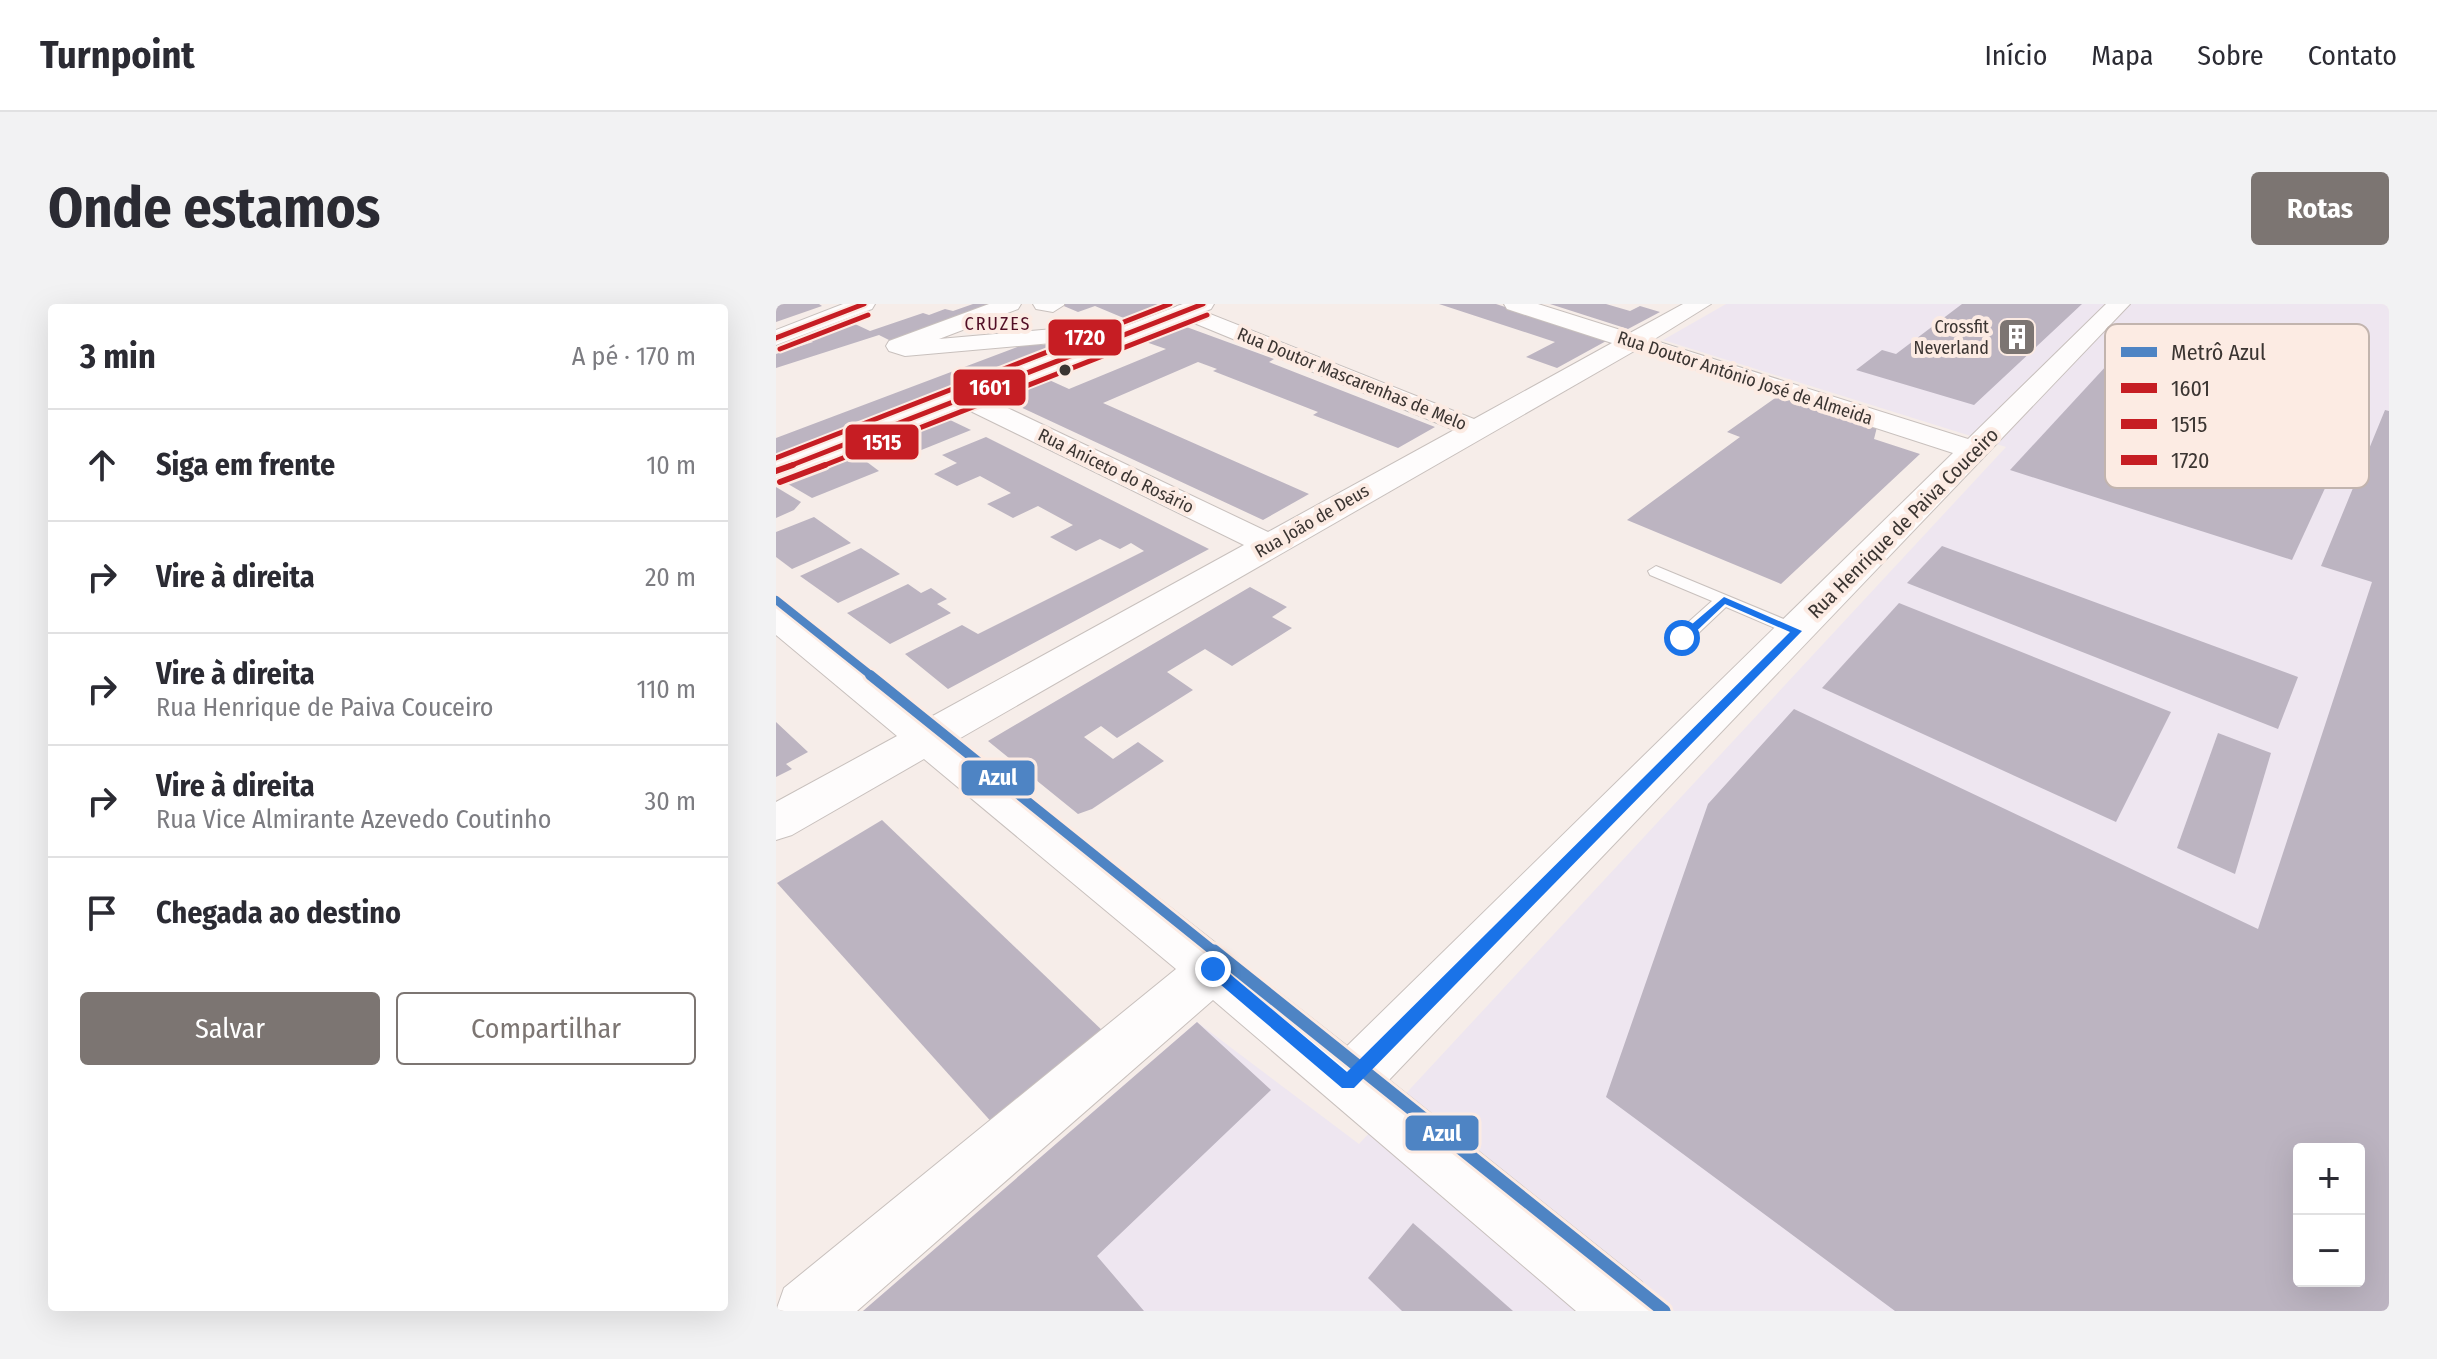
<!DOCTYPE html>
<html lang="pt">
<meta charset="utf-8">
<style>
body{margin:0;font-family:"Fira Sans Condensed",sans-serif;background:#f2f2f3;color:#2b2b33}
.controls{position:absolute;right:24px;bottom:24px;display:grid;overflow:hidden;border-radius:8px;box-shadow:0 8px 32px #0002}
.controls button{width:72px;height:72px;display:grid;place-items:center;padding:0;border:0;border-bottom:2px solid #e1e1e2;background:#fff;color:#2b2b33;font:40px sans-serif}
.stop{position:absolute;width:24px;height:24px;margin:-18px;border:6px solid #1a73e8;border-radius:50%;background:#fff}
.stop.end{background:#1a73e8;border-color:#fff;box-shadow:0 2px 8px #0008}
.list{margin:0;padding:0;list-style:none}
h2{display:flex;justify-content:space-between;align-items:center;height:104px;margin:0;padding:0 32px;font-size:34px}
h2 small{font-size:26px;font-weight:400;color:#7c7c81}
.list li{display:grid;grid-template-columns:52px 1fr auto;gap:24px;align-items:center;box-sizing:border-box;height:112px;padding:0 32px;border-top:2px solid #e1e1e2}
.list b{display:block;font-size:30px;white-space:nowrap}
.list p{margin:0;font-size:26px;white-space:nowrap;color:#7c7c81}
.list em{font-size:26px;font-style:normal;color:#7c7c81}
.actions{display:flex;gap:16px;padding:24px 32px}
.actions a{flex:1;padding:18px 0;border:2px solid #7c7572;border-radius:8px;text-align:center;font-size:28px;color:#7c7572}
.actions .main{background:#7c7572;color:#fff}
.icon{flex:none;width:44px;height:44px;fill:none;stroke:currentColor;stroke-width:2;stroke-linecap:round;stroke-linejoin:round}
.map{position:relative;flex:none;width:1613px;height:1007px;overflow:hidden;border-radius:8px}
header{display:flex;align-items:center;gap:48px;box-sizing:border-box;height:112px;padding:0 40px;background:#fff;border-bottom:2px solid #e1e1e2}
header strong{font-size:38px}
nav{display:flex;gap:44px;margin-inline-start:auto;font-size:28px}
.intro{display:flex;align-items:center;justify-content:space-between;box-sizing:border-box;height:192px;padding:0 48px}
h1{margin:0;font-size:56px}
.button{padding:20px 36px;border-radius:8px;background:#7c7572;color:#fff;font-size:28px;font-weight:700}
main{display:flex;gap:48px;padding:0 48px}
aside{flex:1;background:#fff;border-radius:8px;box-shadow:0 8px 32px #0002}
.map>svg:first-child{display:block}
.industrial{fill:#eee6f0;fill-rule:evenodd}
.building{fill:#bcb4c1;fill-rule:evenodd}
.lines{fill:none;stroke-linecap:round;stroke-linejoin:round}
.lane-casing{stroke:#c8c0bd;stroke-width:2}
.street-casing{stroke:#c8c0bd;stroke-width:2}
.secondary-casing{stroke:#c8c0bd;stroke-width:2}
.lane{fill:#fefcfc;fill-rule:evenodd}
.street{fill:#fefcfc;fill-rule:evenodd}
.secondary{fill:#fefcfc;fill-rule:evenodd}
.bus-1-far1-casing{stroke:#fcebe3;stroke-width:9}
.bus-1-casing{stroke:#fcebe3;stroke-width:11}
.bus-2-far1-casing{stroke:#fcebe3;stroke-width:9}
.bus-2-casing{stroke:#fcebe3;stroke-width:11}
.bus-3-casing{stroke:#fcebe3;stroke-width:9}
.bus-1-far1{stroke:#c61d23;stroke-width:5}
.bus-1{stroke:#c61d23;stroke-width:6}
.bus-2-far1{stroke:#c61d23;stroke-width:5}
.bus-2{stroke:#c61d23;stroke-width:6}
.bus-3{stroke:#c61d23;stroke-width:5}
.metro-1-far2-casing{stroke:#fcebe3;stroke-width:13}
.metro-1-far1-casing{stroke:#fcebe3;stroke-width:16}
.metro-1-casing{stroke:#fcebe3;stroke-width:19}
.metro-1-far2{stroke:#4e84c4;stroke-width:8}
.metro-1-far1{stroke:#4e84c4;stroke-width:10}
.metro-1{stroke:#4e84c4;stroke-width:13}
.route{fill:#1a73e8}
.bus-dot{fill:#3b3532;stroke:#fcebe3;stroke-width:3}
.labels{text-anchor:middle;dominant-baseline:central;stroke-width:8;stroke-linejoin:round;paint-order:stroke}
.far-neighbourhood-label{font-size:18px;letter-spacing:2px;fill:#510d25;stroke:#fcebe3}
.far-poi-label{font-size:18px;fill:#3b3532;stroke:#fcebe3;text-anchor:end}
.far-street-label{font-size:18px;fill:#3b3532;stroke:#fcebe3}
.street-label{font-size:20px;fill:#3b3532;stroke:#fcebe3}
.key{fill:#fcebe3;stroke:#c2b4ae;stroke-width:2}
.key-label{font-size:22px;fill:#3b3532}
.line-badge{stroke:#fcebe3;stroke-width:3}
.badge-label{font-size:22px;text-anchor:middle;font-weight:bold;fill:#fff}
</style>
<header>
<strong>Turnpoint</strong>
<nav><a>Início</a><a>Mapa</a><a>Sobre</a><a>Contato</a></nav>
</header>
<div class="intro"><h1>Onde estamos</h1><a class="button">Rotas</a></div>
<main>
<aside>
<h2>3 min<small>A pé · 170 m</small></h2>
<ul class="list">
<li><svg class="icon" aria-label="ahead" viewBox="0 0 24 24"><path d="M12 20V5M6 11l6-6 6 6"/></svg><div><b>Siga em frente</b></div><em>10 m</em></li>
<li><svg class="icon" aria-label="right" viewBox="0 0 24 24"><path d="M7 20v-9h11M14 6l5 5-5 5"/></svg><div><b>Vire à direita</b></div><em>20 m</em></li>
<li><svg class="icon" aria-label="right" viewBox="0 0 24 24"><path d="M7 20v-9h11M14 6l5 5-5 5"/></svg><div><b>Vire à direita</b><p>Rua Henrique de Paiva Couceiro</p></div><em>110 m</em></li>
<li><svg class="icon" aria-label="right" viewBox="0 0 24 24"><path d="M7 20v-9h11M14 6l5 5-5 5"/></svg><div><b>Vire à direita</b><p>Rua Vice Almirante Azevedo Coutinho</p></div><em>30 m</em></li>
<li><svg class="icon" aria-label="arrive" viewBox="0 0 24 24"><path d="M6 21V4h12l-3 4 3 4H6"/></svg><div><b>Chegada ao destino</b></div></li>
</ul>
<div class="actions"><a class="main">Salvar</a><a>Compartilhar</a></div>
</aside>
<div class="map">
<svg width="1613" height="1007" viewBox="0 0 1613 1007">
<rect width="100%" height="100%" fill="#f6ede9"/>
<path class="industrial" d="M950,0H1613V1007H87L421,718L583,840L1230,143L887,36ZM1523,845H1583V977H1523Z"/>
<g class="building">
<path d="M0,0H43L46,2L0,18Z"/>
<path d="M197,0H220L117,38L103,31L0,64V50L37,38L31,35L79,20L94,27L147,9L153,11L169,5L177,7Z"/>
<path d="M283,0H395V1L350,15L319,2L302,8Z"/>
<path d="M663,0H720L832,36L781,64L750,53L779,38Z"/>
<path d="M774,0H830L854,7L864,2L884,8L852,25Z"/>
<path d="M1186,0H1306L1198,101L1080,66L1106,46L1120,50Z"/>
<path d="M405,21L498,55L493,58L659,123L622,144L537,111L542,108L437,67L441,65L422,58L327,99L533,190L487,216L225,94L271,75L293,85L390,45L367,37Z"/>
<path d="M282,36L295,40L0,153V134L257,37L267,41Z"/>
<path d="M1344,47L1584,108L1516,256L1234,166Z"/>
<path d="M1002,92L1101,123L1098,135L1144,150L1005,280L851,216L964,133L951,128Z"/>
<path d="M1609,106L1613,107V1007H1119L830,793L932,500L1018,405L1482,625L1596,278L1545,262ZM1523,845H1583V977H1523Z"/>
<path d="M172,115L195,126L123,155L104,145Z"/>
<path d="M210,133L433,245L172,385L129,350L186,321L202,330L368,247L355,239L344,245L324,235L300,247L274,233L297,221L262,202L237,214L211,200L235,189L204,172L181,182L158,170L181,159L166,151Z"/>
<path d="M83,152L103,167L36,194L12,180Z"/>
<path d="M0,183L25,198L18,206L0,214Z"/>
<path d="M38,213L75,239L16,265L0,253V228Z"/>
<path d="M1166,242L1522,373L1502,425L1131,279Z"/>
<path d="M85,244L124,270L62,299L24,272Z"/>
<path d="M132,280L145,289L155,284L171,295L161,300L175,309L114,340L71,309Z"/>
<path d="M474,283L511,303L496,313L516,324L456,362L429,345L391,368L417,386L341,434L325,422L308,433L337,455L362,438L388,457L316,505L302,510L212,437Z"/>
<path d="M1123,299L1395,408L1340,518L1046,384Z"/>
<path d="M0,418L32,448L10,460L16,465L0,473Z"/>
<path d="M1442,429L1495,449L1459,570L1401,544Z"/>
<path d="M106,516L330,730L219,822L1,579Z"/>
<path d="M421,718L495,786L321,952L368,1007H87Z"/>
<path d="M637,919L668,946L737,1007H626L592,974Z"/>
</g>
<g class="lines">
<defs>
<path id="lane" d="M880,262L1027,323L1030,327L1021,333L1015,331L950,303L913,338H899V330L936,297L874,271L872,267Z"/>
<g id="street">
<path d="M213,0H245L242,5L163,35L312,22L340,32L343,37L331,44L309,36L129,52L113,47L110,42L113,37Z"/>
<path d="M257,0H288V1L277,8L260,5Z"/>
<path d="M409,0L698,115L836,39L731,5L728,0H762L854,29L907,0H935L877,36L1192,135L1330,0H1354L613,776L866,978L876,1001L873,1007H800L437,696L81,1007H0L8,984L400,665L148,455L16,531L0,536V498L121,432L0,331V302L13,305L153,414L468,241L178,99L174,93L178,87H196L492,228L678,126L401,12L398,7L401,2ZM860,46L1177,149L571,742L181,436Z"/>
</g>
<g id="secondary">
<path d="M67,0H99L96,5L0,41V26Z"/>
<path d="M407,0H438L435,5L0,176V157Z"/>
</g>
</defs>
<use href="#lane" class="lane-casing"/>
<use href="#street" class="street-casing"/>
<use href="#secondary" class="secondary-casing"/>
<use href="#lane" class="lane"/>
<use href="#street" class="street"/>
<use href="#secondary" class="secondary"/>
<defs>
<g id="bus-1-far1">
<path d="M0,34L88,0"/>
<path d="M11,163L427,0"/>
</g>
<path id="bus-1" d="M0,167L17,161"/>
<g id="bus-2-far1">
<path d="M4,45L92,11"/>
<path d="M44,163L431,11"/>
</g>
<path id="bus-2" d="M4,178L49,161"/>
<path id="bus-3" d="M0,154L394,0"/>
</defs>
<use href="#bus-1-far1" class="bus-1-far1-casing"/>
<use href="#bus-1" class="bus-1-casing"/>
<use href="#bus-2-far1" class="bus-2-far1-casing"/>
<use href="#bus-2" class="bus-2-casing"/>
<use href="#bus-3" class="bus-3-casing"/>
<use href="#bus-1-far1" class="bus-1-far1"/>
<use href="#bus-1" class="bus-1"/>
<use href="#bus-2-far1" class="bus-2-far1"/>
<use href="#bus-2" class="bus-2"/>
<use href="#bus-3" class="bus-3"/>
<defs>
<path id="metro-1-far2" d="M0,296L97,373"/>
<path id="metro-1-far1" d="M94,371L440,649"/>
<path id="metro-1" d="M438,647L888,1007"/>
</defs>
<use href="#metro-1-far2" class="metro-1-far2-casing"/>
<use href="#metro-1-far1" class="metro-1-far1-casing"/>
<use href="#metro-1" class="metro-1-casing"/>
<use href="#metro-1-far2" class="metro-1-far2"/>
<use href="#metro-1-far1" class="metro-1-far1"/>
<use href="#metro-1" class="metro-1"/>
</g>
<path class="route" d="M948,293L1026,327L578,784H566L431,669V660H442L571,768L1014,328L949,300L910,337H902V332Z"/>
<defs>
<symbol id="building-square" viewBox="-11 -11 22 22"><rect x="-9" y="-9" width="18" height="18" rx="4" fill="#7c7572" stroke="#fcebe3"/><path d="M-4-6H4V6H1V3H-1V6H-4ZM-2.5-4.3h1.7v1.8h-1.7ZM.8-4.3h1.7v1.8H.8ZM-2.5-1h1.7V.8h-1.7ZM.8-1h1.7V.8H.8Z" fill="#fff"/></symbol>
</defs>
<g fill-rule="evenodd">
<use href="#building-square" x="1219" y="11" width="44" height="44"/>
</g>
<circle class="bus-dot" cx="289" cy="66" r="7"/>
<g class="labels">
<g class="far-neighbourhood-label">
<text x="222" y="20">CRUZES</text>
</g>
<g class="far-poi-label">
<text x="1213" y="23">Crossfit<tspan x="1213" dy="21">Neverland</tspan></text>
</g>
<g class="far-street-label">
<text transform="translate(969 74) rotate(18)">Rua Doutor António José de Almeida</text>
<text transform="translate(576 75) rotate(22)">Rua Doutor Mascarenhas de Melo</text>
<text transform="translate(340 167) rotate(26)">Rua Aniceto do Rosário</text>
<text transform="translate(536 217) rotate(-30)">Rua João de Deus</text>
</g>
<g class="street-label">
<text transform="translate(1127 219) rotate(-45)">Rua Henrique de Paiva Couceiro</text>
</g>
</g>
<rect x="1329" y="20" width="264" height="164" rx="12" class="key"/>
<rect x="1345" y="43" width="36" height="10" fill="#4e84c4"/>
<rect x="1345" y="79" width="36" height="10" fill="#c61d23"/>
<rect x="1345" y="115" width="36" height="10" fill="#c61d23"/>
<rect x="1345" y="151" width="36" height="10" fill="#c61d23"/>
<g class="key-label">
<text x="1395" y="56">Metrô Azul</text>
<text x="1395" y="92">1601</text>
<text x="1395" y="128">1515</text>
<text x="1395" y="164">1720</text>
</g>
<g class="line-badge">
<rect x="271" y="14" width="76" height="39" rx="8" fill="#c61d23"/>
<rect x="176" y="64" width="75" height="39" rx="8" fill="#c61d23"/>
<rect x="68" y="119" width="76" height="38" rx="8" fill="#c61d23"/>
<rect x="184" y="455" width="76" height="38" rx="8" fill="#4e84c4"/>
<rect x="628" y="810" width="76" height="38" rx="8" fill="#4e84c4"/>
</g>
<g class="badge-label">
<text x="309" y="41">1720</text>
<text x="214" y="91">1601</text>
<text x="106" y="146">1515</text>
<text x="222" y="481">Azul</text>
<text x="666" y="837">Azul</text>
</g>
</svg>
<div class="controls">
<button>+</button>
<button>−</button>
</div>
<div class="stop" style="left:906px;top:334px"></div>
<div class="stop end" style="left:437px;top:665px"></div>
</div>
</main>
